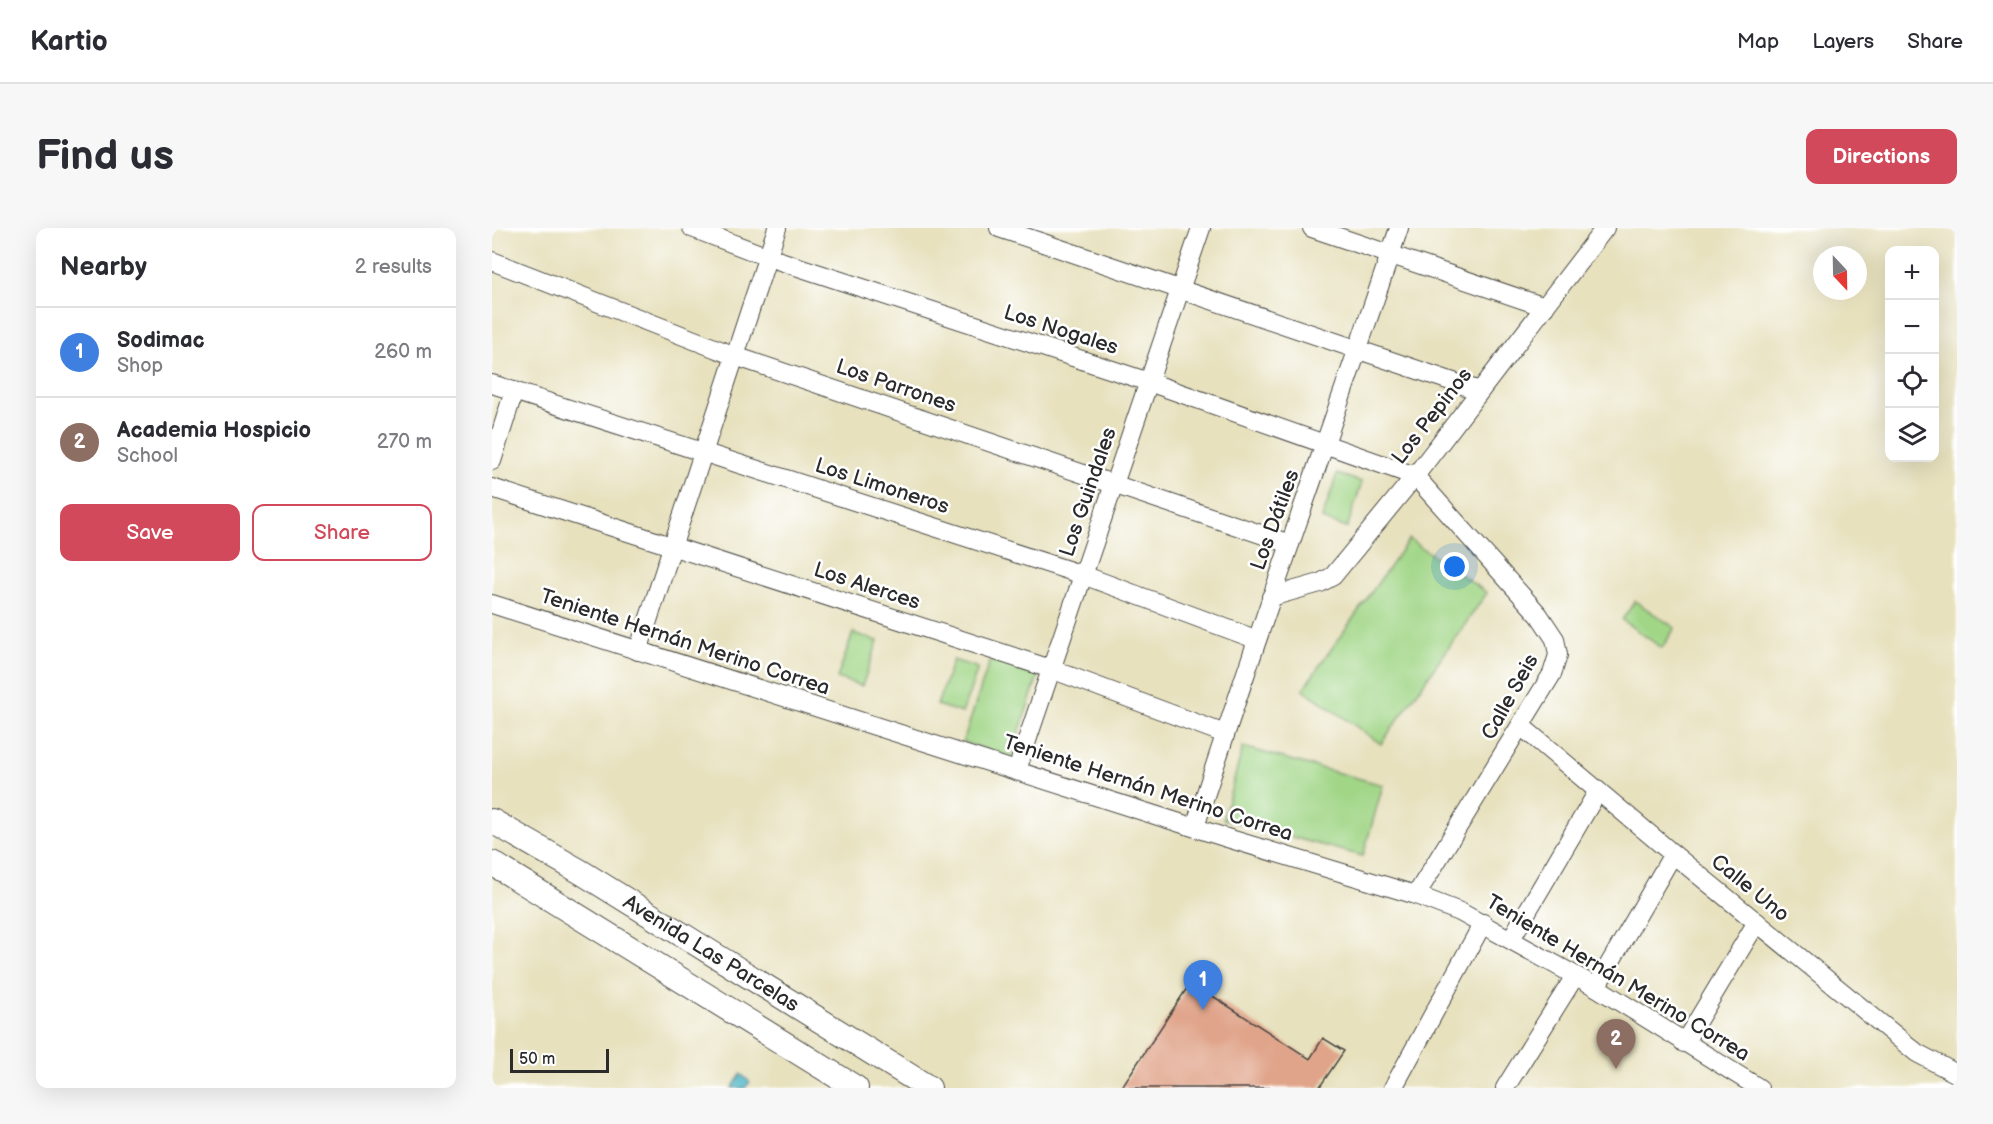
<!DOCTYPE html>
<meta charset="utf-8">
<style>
body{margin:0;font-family:"Balsamiq Sans",sans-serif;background:#f7f7f7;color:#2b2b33}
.controls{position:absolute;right:18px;top:18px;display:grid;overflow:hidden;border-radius:12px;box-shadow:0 6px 24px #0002}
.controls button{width:54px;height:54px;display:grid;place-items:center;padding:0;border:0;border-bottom:2px solid #e1e1e2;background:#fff;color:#2b2b33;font:30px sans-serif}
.compass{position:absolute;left:1321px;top:18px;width:54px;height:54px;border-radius:50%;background:#fff;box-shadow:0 6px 24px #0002;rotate:158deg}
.scale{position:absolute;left:18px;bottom:15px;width:99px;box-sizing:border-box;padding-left:6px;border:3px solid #2b2b2b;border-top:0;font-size:16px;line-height:21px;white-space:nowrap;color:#2b2b2b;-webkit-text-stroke:4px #fff;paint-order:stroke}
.you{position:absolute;left:963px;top:339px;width:21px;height:21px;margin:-15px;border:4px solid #fff;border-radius:50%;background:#1a73e8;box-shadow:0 0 0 9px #1a73e833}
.badge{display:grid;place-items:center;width:39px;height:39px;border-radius:50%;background:#d1495b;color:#fff;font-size:20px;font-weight:700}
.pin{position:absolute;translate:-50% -50px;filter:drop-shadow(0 2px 3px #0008)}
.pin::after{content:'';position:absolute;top:32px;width:21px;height:18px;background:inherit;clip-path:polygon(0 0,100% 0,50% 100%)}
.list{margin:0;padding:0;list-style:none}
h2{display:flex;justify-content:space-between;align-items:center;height:78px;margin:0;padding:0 24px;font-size:26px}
h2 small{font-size:20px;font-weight:400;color:#7c7c81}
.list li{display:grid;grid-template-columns:39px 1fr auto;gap:18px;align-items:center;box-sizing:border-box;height:90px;padding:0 24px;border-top:2px solid #e1e1e2}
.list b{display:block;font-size:22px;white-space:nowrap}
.list p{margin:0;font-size:20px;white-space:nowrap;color:#7c7c81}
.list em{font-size:20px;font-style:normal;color:#7c7c81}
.actions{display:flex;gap:12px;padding:18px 24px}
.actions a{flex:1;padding:14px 0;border:2px solid #d1495b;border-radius:12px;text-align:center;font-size:21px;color:#d1495b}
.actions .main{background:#d1495b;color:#fff}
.icon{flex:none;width:33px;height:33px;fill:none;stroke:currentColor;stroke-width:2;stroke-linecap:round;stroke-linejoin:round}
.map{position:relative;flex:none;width:1465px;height:860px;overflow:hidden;border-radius:12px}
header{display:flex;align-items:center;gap:36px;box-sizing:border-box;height:84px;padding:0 30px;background:#fff;border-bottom:2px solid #e1e1e2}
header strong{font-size:28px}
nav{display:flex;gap:33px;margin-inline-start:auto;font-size:21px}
.intro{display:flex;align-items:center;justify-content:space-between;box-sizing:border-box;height:144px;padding:0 36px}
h1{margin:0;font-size:42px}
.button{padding:15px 27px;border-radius:12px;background:#d1495b;color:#fff;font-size:21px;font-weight:700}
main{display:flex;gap:36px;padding:0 36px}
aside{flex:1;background:#fff;border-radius:12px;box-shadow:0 6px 24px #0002}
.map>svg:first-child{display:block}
.green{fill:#a1d687;stroke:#668059;stroke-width:1.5}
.water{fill:#47b4c3;stroke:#397077;stroke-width:1.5}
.building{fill:#e0a48a}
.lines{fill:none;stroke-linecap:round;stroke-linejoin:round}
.minor-casing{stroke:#474641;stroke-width:20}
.major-casing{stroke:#474641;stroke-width:26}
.minor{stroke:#fff;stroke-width:18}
.major{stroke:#fff;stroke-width:24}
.labels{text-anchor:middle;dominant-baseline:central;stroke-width:5;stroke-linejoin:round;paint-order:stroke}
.street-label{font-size:21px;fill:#2b2b2b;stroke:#fff}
</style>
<header>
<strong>Kartio</strong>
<nav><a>Map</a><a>Layers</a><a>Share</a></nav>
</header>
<div class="intro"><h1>Find us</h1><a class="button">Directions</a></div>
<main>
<aside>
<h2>Nearby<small>2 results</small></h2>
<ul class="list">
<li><span class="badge" style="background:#3f7fe0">1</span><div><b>Sodimac</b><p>Shop</p></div><em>260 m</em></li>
<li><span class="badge" style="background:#8d6e63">2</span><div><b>Academia Hospicio</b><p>School</p></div><em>270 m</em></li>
</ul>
<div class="actions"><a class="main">Save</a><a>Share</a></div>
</aside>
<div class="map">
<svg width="1465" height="860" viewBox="0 0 1465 860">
<rect width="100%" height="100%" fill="#fff"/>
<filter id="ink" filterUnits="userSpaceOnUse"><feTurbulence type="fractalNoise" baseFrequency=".0167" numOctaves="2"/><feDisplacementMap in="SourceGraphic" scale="12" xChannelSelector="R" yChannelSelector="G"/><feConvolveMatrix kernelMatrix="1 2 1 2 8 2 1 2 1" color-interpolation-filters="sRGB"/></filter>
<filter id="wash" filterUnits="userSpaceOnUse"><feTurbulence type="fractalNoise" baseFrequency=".008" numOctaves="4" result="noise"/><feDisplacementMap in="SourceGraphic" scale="24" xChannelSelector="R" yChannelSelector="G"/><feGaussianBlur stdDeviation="1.35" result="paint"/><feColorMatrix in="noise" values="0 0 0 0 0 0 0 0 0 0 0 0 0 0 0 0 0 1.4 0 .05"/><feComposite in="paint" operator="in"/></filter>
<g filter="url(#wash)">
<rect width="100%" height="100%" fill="#e7e1be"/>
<g class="green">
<path d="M845,246L870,254L855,300L830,291Z"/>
<path d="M917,311L995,365L889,516L811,461Z"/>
<path d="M1143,373L1183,400L1170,420L1130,392Z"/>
<path d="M361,405L386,413L370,458L345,450Z"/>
<path d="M461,432L486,440L470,485L445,477Z"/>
<path d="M498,432L546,448L519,529L471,514Z"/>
<path d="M751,519L891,557L871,628L731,591Z"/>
</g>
<path class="water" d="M249,846L258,854L253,860H240Z"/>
<g id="blocks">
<path class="building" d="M699,754L818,831L831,810L852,823L827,860H629Z"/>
</g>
</g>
<g filter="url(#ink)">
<use href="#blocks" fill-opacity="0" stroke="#474641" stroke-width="1.5"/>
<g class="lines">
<defs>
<g id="minor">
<path d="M200,0L276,29L657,154L923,248L1047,387L1063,411L1066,427L1060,446L924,667"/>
<path d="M507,0L988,163"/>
<path d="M820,0L1053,79"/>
<path d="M0,33L243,128L798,316"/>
<path d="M0,156L591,347L763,411"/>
<path d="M0,233L22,163"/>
<path d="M0,260L559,441L733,506"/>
<path d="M779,369L828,355L841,348L923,248L1113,0"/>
<path d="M0,376L735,610L924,667L968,684L1104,759L1267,860"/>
<path d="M146,423L285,0"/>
<path d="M1029,498L1181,626L1425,825L1465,846"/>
<path d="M525,542L709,0"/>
<path d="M703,599C767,398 840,200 907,0"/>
<path d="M1019,711L1106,563"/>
<path d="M1104,759L1181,626"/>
<path d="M1192,815L1265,694"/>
<path d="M901,860L991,695"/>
<path d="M1013,860L1083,748"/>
</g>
<g id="major">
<path id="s1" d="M0,593L89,644L437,860"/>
<path d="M0,635L364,860"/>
</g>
</defs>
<use href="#minor" class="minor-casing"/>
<use href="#major" class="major-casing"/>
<use href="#minor" class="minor"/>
<use href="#major" class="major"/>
</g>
</g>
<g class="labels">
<g class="street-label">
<text transform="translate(569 102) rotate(18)">Los Nogales</text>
<text transform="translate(404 158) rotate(19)">Los Parrones</text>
<text transform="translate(940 188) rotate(-52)">Los Pepinos</text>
<text transform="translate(390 258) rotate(18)">Los Limoneros</text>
<text transform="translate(596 264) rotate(-71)">Los Guindales</text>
<text transform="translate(783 292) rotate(-70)">Los Dátiles</text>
<text transform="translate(375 358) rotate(18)">Los Alerces</text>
<text transform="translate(193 414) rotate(18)">Teniente Hernán Merino Correa</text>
<text transform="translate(1018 469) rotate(-61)">Calle Seis</text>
<text transform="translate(656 560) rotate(18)">Teniente Hernán Merino Correa</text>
<text transform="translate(1258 660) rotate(39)">Calle Uno</text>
<text stroke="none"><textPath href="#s1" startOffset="256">Avenida Las Parcelas</textPath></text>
<text transform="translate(1126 750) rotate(31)">Teniente Hernán Merino Correa</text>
</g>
</g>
</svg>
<div class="controls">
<button>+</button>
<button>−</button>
<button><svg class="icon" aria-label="locate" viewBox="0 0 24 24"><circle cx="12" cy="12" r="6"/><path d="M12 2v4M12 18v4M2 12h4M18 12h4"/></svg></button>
<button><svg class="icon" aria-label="layers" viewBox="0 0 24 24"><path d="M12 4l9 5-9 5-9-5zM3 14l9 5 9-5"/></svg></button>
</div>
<svg class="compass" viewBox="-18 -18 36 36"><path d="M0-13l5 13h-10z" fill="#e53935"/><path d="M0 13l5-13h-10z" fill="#7c7c81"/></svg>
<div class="scale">50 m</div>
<div class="you"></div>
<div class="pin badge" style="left:711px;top:782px;background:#3f7fe0">1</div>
<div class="pin badge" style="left:1124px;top:841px;background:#8d6e63">2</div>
</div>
</main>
